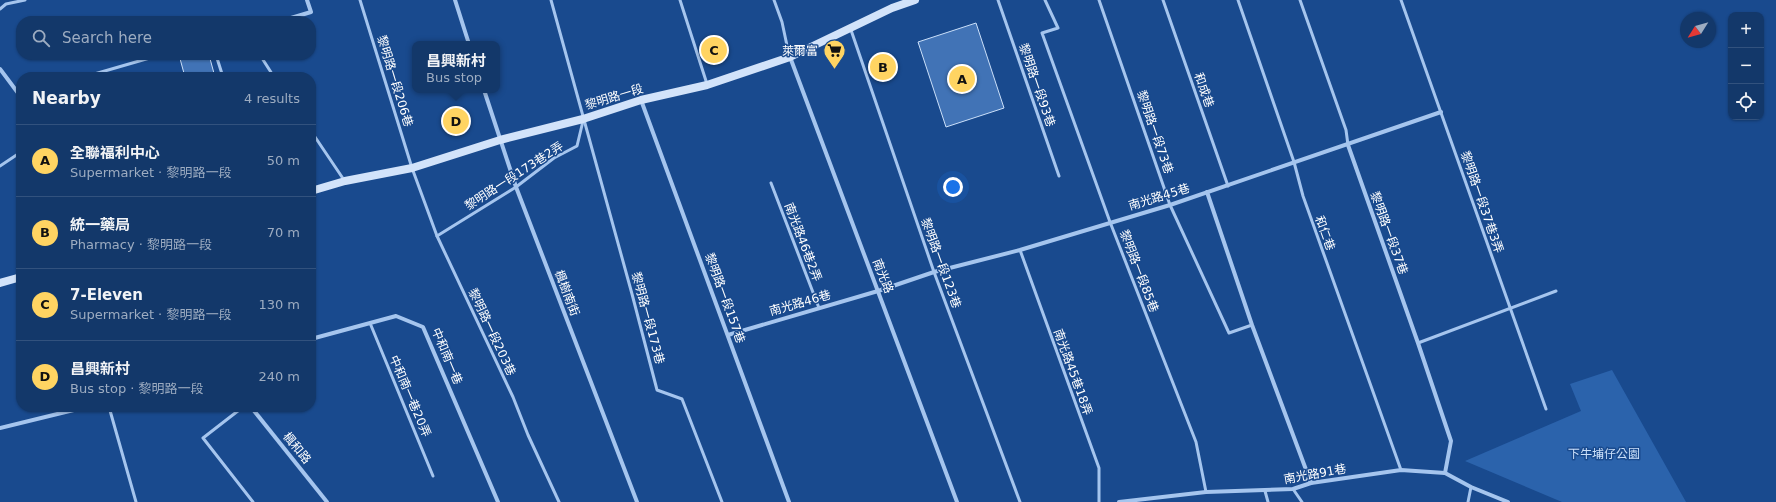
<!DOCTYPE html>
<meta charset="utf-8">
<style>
body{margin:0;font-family:"DejaVu Sans","Noto Sans TC",sans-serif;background:#204372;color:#f1f3f6}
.controls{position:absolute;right:12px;top:12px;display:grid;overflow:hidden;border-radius:8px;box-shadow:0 1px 3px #0004}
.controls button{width:36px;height:36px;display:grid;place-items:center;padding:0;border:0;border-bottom:1px solid #32527e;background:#13386a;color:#f1f3f6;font:20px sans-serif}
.compass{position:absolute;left:1680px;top:12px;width:36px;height:36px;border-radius:50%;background:#13386a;box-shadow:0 1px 3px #0004;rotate:233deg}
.you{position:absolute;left:953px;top:187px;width:14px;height:14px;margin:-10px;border:3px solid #fff;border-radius:50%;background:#1a73e8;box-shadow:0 0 0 6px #1a73e833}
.badge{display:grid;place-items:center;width:26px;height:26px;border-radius:50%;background:#ffd462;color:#111;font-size:13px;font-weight:700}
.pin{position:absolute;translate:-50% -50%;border:2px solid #fff;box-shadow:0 1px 4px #0006}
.popup{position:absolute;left:412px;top:41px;width:88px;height:52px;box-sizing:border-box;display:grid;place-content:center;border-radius:8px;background:#13386a;filter:drop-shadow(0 1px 3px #0005);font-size:13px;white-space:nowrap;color:#9dacc1}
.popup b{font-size:15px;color:#f1f3f6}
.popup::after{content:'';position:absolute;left:50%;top:100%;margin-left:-8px;border:8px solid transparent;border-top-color:#13386a}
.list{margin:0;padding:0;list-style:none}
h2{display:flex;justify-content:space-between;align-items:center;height:52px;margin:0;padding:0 16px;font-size:17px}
h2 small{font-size:13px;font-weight:400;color:#9dacc1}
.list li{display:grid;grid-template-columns:26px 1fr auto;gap:12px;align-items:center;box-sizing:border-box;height:72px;padding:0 16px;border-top:1px solid #32527e}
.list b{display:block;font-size:15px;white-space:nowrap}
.list p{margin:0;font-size:13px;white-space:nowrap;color:#9dacc1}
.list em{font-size:13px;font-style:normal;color:#9dacc1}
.icon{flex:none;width:22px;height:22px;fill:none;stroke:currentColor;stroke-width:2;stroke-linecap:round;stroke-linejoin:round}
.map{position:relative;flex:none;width:1776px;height:502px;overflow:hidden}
.search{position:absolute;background:#13386a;box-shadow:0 1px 3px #0004;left:16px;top:16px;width:300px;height:44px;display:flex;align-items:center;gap:10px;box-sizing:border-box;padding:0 14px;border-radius:16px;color:#9dacc1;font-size:15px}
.panel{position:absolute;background:#13386a;box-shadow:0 1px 3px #0004;left:16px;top:72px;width:300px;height:340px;border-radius:16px}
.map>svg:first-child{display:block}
.green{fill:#2b63ac}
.building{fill:#4173b6;stroke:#cbe0fa}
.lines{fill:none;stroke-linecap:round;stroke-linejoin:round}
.lane{stroke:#a5c5ee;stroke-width:3}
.street{stroke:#a5c5ee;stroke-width:4}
.secondary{stroke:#d2e3fa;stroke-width:8}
.labels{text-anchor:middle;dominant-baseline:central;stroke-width:3;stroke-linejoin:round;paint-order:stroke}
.poi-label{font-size:12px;fill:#fff;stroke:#194a8e;text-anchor:end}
.street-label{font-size:12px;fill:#fff;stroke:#194a8e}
.park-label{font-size:12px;fill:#cbe0fa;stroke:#194a8e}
</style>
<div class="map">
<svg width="1776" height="502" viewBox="0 0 1776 502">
<rect width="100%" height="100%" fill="#194a8e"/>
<path class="green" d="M1612,370L1686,502H1562L1465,461L1581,411L1570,384Z"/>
<g class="building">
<path d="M976,23L1004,108L946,127L918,42Z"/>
<path d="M179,55H209L215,77H185Z"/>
</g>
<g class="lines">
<g class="lane">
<path d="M360,0L412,168L437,236L513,397L528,435L559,502"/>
<path d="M551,0L632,294L656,386L657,390L682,399L722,502"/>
<path d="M680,0L707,84"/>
<path d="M774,0L782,22L789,55"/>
<path d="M998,0L1059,176"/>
<path d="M1045,0L1058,28L1042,33L1110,222L1196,442L1206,492"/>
<path d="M1099,0L1170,205L1229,333L1252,325"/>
<path d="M1163,0L1228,186"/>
<path d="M1238,0L1294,162L1303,196L1401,470"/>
<path d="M1300,0L1346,130L1348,145"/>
<path d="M1401,0L1546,409"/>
<path d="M0,9L6,4L25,0"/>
<path d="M851,30L934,272L1020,502"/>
<path d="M216,55L223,77"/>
<path d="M260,55L274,77"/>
<path d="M84,77L160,55"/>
<path d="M311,131L344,180"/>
<path d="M0,166L21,152"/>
<path d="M771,183L819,308"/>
<path d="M437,236L516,187L554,158L577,146L583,121"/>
<path d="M1020,250L1099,468V502"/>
<path d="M370,323L433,476"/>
<path d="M1418,343L1556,291"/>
<path d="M109,407L136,502"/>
<path d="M243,407L203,438L253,502"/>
<path d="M1293,489L1302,502"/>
<path d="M1265,491L1268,502"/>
<path d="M1468,502L1471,487"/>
</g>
<g class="street">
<path d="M455,0L469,44"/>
<path d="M281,21L311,12L307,0"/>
<path d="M790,57L957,502"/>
<path d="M0,69L21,97"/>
<path d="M484,90L516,187L637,502"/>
<path d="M641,100L789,502"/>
<path d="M1348,145L1418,343L1451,441L1445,473"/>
<path d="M1207,192L1252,325L1311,483"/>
<path d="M728,335L878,291L934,272L1020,250L1170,205L1441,112"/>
<path d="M311,339L396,316L423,327L498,502"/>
<path d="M251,407L327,502"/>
<path d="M0,428L86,407"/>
<path d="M1119,502L1206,492L1293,489L1311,483L1401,470L1445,473L1471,487L1508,502"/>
</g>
<g class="secondary">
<path d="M311,191L345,181L412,168L500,140L583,119L641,100L707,85L790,57L892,8L915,0"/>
<path d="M0,283L21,277"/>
</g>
</g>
<defs>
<symbol id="supermarket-pin" viewBox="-11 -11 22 30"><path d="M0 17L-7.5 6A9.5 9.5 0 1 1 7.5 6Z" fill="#ffd462" stroke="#194a8e"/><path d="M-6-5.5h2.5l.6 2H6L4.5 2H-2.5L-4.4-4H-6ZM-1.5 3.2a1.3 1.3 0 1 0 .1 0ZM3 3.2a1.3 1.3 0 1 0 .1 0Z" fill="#111"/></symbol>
</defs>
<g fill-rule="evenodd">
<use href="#supermarket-pin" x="822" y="38" width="25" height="34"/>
</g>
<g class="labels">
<g class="poi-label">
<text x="818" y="51">萊爾富</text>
</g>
<g class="street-label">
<text transform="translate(395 81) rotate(73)">黎明路一段206巷</text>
<text transform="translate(1037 85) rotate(71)">黎明路一段93巷</text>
<text transform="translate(1204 90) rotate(71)">和成巷</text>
<text transform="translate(614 97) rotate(-17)">黎明路一段</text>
<text transform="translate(1155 132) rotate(71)">黎明路一段73巷</text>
<text transform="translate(514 176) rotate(-33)">黎明路一段173巷2弄</text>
<text transform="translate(1159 197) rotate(-17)">南光路45巷</text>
<text transform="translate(1482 202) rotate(71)">黎明路一段37巷3弄</text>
<text transform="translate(1325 233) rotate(70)">和仁巷</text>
<text transform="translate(1389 233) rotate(70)">黎明路一段37巷</text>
<text transform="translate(803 242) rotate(69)">南光路46巷2弄</text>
<text transform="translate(941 263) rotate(70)">黎明路一段123巷</text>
<text transform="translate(1139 271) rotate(69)">黎明路一段85巷</text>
<text transform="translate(883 276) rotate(69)">南光路</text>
<text transform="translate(567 293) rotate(69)">楓樹南街</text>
<text transform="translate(725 298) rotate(70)">黎明路一段157巷</text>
<text transform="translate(800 303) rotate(-16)">南光路46巷</text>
<text transform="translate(648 318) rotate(75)">黎明路一段173巷</text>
<text transform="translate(492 332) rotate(65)">黎明路一段203巷</text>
<text transform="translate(447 356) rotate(67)">中和南一巷</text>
<text transform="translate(1073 372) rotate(70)">南光路45巷18弄</text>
<text transform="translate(410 396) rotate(67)">中和南一巷20弄</text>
<text transform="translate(297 448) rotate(51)">楓和路</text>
<text transform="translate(1315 474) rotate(-10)">南光路91巷</text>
</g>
<g class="park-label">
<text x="1604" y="454">下牛埔仔公園</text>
</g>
</g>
</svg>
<div class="controls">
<button>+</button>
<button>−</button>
<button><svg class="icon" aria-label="locate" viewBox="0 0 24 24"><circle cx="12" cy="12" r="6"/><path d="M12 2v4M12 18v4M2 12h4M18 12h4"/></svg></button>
</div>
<svg class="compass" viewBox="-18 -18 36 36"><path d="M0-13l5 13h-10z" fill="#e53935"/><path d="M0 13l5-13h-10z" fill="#9dacc1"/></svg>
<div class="you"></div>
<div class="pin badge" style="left:962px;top:79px">A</div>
<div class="pin badge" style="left:883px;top:67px">B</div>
<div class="pin badge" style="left:714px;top:50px">C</div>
<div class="pin badge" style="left:456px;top:121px">D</div>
<div class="popup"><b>昌興新村</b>Bus stop</div>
<div class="search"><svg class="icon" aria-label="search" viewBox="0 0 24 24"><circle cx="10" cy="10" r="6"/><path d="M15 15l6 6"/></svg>Search here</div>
<section class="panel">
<h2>Nearby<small>4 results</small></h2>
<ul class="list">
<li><span class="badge">A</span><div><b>全聯福利中心</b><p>Supermarket · 黎明路一段</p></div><em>50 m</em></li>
<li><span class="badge">B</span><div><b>統一藥局</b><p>Pharmacy · 黎明路一段</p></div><em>70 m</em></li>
<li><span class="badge">C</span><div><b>7-Eleven</b><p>Supermarket · 黎明路一段</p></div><em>130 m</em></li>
<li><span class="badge">D</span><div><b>昌興新村</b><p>Bus stop · 黎明路一段</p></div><em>240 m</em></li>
</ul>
</section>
</div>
